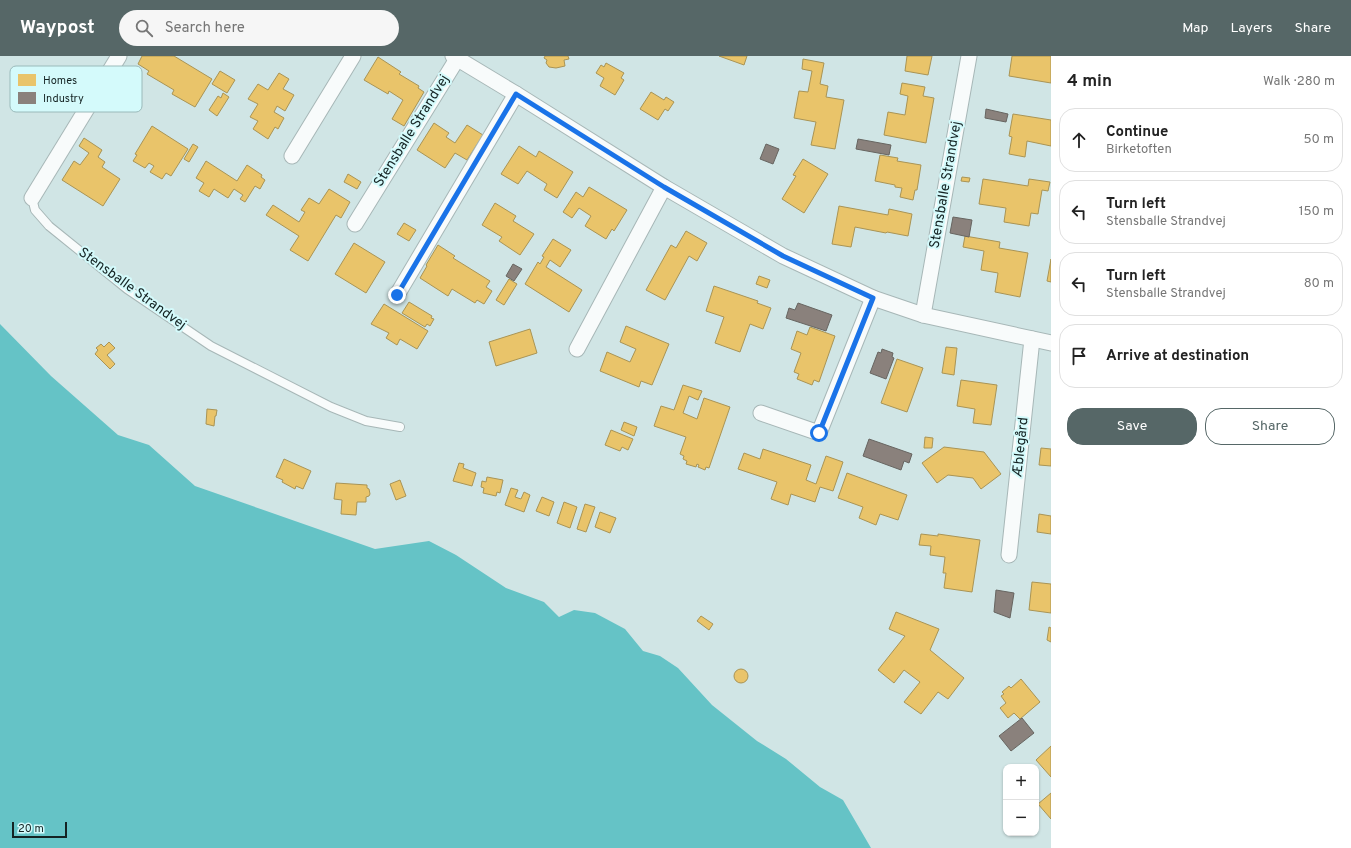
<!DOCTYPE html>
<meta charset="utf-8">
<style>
body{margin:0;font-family:Overpass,sans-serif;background:#f6f6f6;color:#222}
.controls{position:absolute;right:12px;bottom:12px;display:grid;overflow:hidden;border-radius:8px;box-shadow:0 1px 3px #0004}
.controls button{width:36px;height:36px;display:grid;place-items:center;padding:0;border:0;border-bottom:1px solid #e0e0e0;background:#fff;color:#222;font:20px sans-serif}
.scale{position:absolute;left:12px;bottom:10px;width:55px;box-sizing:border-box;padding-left:4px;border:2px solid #142323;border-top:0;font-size:11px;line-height:14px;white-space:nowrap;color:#142323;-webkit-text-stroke:3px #d4fafb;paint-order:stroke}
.stop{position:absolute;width:12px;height:12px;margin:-9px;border:3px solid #1a73e8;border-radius:50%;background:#fff}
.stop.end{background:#1a73e8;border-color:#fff;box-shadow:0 1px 4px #0008}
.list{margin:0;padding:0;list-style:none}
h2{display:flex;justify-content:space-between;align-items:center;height:52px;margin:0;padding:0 16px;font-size:17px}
h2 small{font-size:13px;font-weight:400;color:#767676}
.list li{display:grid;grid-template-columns:26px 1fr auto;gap:12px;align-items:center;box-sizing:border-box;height:64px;margin:0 8px 8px;padding:0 8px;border:1px solid #e0e0e0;border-radius:16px}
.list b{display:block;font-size:15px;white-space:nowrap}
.list p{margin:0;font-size:13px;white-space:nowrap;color:#767676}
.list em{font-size:13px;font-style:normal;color:#767676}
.actions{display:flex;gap:8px;padding:12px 16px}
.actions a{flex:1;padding:9px 0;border:1px solid #566767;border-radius:16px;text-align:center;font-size:14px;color:#566767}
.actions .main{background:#566767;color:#fff}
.icon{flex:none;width:22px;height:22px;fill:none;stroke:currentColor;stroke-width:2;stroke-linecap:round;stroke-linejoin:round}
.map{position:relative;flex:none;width:1051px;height:792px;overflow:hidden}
header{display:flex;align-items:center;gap:24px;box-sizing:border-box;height:56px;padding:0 20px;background:#566767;color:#fff}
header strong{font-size:19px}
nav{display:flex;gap:22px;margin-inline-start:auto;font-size:14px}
.search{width:280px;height:36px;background:#f6f6f6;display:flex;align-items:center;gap:10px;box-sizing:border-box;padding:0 14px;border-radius:22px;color:#767676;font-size:15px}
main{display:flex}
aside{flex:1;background:#fff}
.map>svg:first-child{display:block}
.water{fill:#65c3c6}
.homes{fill:#e9c46a;stroke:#a99455}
.industry{fill:#8a817c;stroke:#676561}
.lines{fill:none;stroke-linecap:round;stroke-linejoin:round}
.lane-casing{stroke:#a7b7b7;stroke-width:10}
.street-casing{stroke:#a7b7b7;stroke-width:17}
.lane{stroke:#f8fbfb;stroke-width:8}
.street{stroke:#f8fbfb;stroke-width:15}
.route{stroke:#1a73e8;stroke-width:5}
.labels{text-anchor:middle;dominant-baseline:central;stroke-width:4;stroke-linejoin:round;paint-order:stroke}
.street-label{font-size:14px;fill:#142323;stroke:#d4fafb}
.key{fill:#d4fafb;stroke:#9ababa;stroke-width:1}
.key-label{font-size:11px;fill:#142323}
</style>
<header>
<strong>Waypost</strong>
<div class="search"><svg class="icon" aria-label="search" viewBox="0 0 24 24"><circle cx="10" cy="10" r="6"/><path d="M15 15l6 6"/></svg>Search here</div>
<nav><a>Map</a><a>Layers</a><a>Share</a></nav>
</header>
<main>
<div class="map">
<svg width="1051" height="792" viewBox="0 0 1051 792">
<rect width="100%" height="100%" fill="#d0e5e5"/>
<path class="water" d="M0,268L51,320L118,379L149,389L195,430L375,493L429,485L456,499L506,532L544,546L559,561L574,554L595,557L625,573L643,595L660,600L678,612L712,649L757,685L786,703L820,731L843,744L871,792H0Z"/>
<g class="homes">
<path d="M142,0H174L212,23L195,51L172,38L174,34L147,18L149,15L138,8Z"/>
<path d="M545,0H568L569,3L564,4L565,10L556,12L549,11L546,7L547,4L544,2Z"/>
<path d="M719,0H747L744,9Z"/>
<path d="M907,0H932L928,19L905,15Z"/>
<path d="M1012,0H1051V27L1009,20Z"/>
<path d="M378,1L401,16L399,18L419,30L418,32L424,36L404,70L392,63L403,44L389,35L388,38L364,24Z"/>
<path d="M803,3L824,7L820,28L828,30L826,41L844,44L835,93L811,89L816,66L794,62L799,35L808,36L812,15L802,13Z"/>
<path d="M606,7L624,17L621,22L624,24L615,39L600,30L604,22L596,17L601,9L604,11Z"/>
<path d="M220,15L235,24L227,37L212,28Z"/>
<path d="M279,17L289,23L283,33L294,39L285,55L277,50L274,56L284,62L278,73L275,71L268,83L253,73L258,65L250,61L258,48L248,43L258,28L268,34Z"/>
<path d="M902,27L925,31L923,40L934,42L926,87L884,79L888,56L905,59L908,40L900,38Z"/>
<path d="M651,36L664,44L666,41L674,46L668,55L665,53L658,64L640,53Z"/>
<path d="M223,37L229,41L217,60L209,54L218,40L221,42Z"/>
<path d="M1013,58L1051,64V90L1027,85L1025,101L1009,98L1012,81L1009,80Z"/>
<path d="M434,67L449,77L446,81L455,87L467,69L483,79L467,104L455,97L445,112L417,94Z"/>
<path d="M152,70L188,93L171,120L166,117L162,123L150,116L154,110L149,107L145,112L133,105L137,99L135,98Z"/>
<path d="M84,82L102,94L98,101L105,106L102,111L120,123L103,150L62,124L74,105L80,109L89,97L79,90Z"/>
<path d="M193,88L198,91L189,106L184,103Z"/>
<path d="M519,90L536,101L539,95L573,116L557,142L544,134L547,128L527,115L518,128L501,118Z"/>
<path d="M880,99L898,102L897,105L921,109L917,134H915L913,144L900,141L902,132L895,131V129L875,125Z"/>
<path d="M803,103L828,118L804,157L782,143L796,120L793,119Z"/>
<path d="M206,105L237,125L247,109L262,119L261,121L265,124L260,133L255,130L245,146L240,143L243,139L234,133L228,142L214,133L209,141L199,135L204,127L196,122Z"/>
<path d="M348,118L361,126L357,133L344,126Z"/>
<path d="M962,121L970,122L969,126L961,125Z"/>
<path d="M983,123L1028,130L1029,123L1050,126L1048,135L1042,134L1038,158L1031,157L1029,170L1004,166L1006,152L979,148Z"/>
<path d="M589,131L627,154L614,175L612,173L606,183L585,170L591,160L579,152L572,162L563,156L576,136L583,141Z"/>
<path d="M329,133L350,146L341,162L336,159L308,205L290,194L299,180L266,159L273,149L299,166L305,156L301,154L309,142L319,148Z"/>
<path d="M495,147L516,160L513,165L534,178L520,199L499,185L502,181L482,169Z"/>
<path d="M839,150L888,159L889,153L912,158L908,180L887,176L886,177L855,171L851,191L832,188Z"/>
<path d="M404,167L416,174L409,185L397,178Z"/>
<path d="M686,175L707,187L697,205L689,200L665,244L646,234L671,189L676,192Z"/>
<path d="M965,180L1000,186L999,192L1028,197L1020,241L995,236L998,217L981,214L984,195L963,191Z"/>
<path d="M553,183L571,194L560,211L550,204L546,211L582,234L569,256L525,228L538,206L540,208L544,201L542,200Z"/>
<path d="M354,187L385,206L366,237L335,218Z"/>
<path d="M438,189L455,200L453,202L490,225L486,231L492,235L484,248L477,244L475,247L452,233L448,240L420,222L427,210L426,209Z"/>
<path d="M1051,203V226L1047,225Z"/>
<path d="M759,220L770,224L767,232L756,228Z"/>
<path d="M509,223L517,228L504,249L496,244Z"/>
<path d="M714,230L758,245L757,247L771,252L763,273L750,268L740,296L715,287L724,261L706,255Z"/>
<path d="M409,246L432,260L431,262L434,263L430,270L427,268L425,271L402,257Z"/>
<path d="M384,248L428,275L417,293L400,283L397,289L386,282L389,277L371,268Z"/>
<path d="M626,270L669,288L652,329L641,325L639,331L600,315L607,296L630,306L636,293L620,286Z"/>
<path d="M810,271L835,280L819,326L814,324L812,329L797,323L799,318L794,316L801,297L791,293L797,275L807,279Z"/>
<path d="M530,273L537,297L496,310L489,286Z"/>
<path d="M109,286L115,292L107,299L115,308L110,313L95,298L98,294L96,292L101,288L104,291Z"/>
<path d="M946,291L957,292L954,319L942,317Z"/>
<path d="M897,303L923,312L907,356L881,347Z"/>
<path d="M961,324L997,329L991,369L973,367L975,353L957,350Z"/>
<path d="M683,329L702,335L698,344L689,340L683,357L697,363L704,342L730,351L709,412L706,411L705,414L698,411L699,409L697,408L696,411L686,408L687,405L683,403L684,400L680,398L686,381L654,370L661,350L674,354Z"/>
<path d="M207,353L217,354L216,360H215L214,370L206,368Z"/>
<path d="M624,366L637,371L634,380L621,374Z"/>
<path d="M611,374L633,383L628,394L622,391L620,395L605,389Z"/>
<path d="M925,381L933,382L932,392H924Z"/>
<path d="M944,391L984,396L1001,418L981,433L973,422L948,419L937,427L922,407Z"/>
<path d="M1041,392L1051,393V410L1039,409Z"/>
<path d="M763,393L811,409L806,424L816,428L826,400L843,406L833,435L820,431L815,446L791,438L788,449L771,443L777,426L738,413L744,397L760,403Z"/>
<path d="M284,403L311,415L303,433L296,430L295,433L282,426L283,424L276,421Z"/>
<path d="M459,407L464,408L463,412L476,417L472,430L453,425Z"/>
<path d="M847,417L907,439L898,464L880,458L876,469L859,462L863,451L838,442Z"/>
<path d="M487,421L503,424L500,437L497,436L496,440L483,437L484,432L481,431L482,425L486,426Z"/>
<path d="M400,424L406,440L396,444L390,428Z"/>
<path d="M336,427L367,429V432L369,433L370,438L369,440L366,441V446H357L356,459L341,458L342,444L334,443Z"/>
<path d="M511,432L518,434L515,441L521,443L524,436L530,439L524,456L505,449Z"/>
<path d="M542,441L554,446L549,460L536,455Z"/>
<path d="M564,446L577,451L570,472L557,467Z"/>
<path d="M585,448L595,451L586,476L577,473Z"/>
<path d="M600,456L616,462L610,477L595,471Z"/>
<path d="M1039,458L1051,460V478L1037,476Z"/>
<path d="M921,478L938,480V478L980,484L972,536L944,532L946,517H943L945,501L930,499L931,490L919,489Z"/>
<path d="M1032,526L1051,528V557L1029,554Z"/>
<path d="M896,556L939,573L930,594L964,622L948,643L938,636L921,658L904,646L920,626L904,614L894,627L878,614L905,580L889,573Z"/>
<path d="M701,560L713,568L709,574L697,565Z"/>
<path d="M1049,571L1051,572V586L1047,584Z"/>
<circle cx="741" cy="620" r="7"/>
<path d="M1021,623L1040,646L1020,663L1014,657L1008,662L1000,652L1006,647L1001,640L1004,638L1002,636L1009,630L1011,632Z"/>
<path d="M1051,690V721L1036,704Z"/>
<path d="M1051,737V763L1038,748Z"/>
</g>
<g class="industry">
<path d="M986,53L1008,58L1006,66L985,62Z"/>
<path d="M858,83L891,89L889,99L856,93Z"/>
<path d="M766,88L779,93L773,108L760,103Z"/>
<path d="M953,161L972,164L969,181L950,177Z"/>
<path d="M513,208L522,213L514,225L506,220Z"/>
<path d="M798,247L832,259L826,275L786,262L789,252L795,254Z"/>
<path d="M882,293L893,297L892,301L894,302L886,323L870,317L878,296L881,297Z"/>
<path d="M869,383L912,398L909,407L904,405L901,414L863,400Z"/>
<path d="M996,534L1014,537L1010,562L994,556Z"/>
<path d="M1022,662L1034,677L1011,695L999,680Z"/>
</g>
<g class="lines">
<defs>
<path id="lane" d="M32,142L35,154L49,170L127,233L211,290L331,351L366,365L400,371"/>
<g id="street">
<path d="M453,0L516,38L664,131L783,200L873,242L923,259L1051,287"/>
<path d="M292,100L353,0"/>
<path d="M32,142L119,0"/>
<path d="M355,168L457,3"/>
<path d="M397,239L516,38"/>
<path d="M923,259L969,0"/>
<path d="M577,293L664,131"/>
<path d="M761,357L819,377L873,242"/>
<path d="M1009,499L1032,283"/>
</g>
</defs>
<use href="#lane" class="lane-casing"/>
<use href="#street" class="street-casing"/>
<use href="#lane" class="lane"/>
<use href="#street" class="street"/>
</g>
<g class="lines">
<path class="route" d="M397,239L516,38L664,131L783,200L873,242L819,377"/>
</g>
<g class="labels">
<g class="street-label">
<text transform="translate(412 75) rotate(-58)">Stensballe Strandvej</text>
<text transform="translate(946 129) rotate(-80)">Stensballe Strandvej</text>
<text transform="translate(132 233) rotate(36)">Stensballe Strandvej</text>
<text transform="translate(1021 391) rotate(-84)">Æblegård</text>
</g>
</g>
<rect x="10" y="10" width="132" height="46" rx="6" class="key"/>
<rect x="18" y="18" width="18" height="12" fill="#e9c46a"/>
<rect x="18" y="36" width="18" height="12" fill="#8a817c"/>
<g class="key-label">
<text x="43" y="28">Homes</text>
<text x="43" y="46">Industry</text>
</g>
</svg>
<div class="controls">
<button>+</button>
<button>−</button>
</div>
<div class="scale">20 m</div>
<div class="stop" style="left:819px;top:377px"></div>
<div class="stop end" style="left:397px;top:239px"></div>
</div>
<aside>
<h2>4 min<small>Walk · 280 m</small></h2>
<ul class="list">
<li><svg class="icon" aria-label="ahead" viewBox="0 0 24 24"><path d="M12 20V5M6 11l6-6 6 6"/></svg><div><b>Continue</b><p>Birketoften</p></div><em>50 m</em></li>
<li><svg class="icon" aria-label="left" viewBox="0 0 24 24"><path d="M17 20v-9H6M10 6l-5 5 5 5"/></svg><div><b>Turn left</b><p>Stensballe Strandvej</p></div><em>150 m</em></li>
<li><svg class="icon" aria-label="left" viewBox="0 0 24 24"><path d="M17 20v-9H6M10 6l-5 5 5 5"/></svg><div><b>Turn left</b><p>Stensballe Strandvej</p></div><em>80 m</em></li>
<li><svg class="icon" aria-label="arrive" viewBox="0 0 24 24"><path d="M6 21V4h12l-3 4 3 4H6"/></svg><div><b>Arrive at destination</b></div></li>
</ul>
<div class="actions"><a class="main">Save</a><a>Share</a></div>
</aside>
</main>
